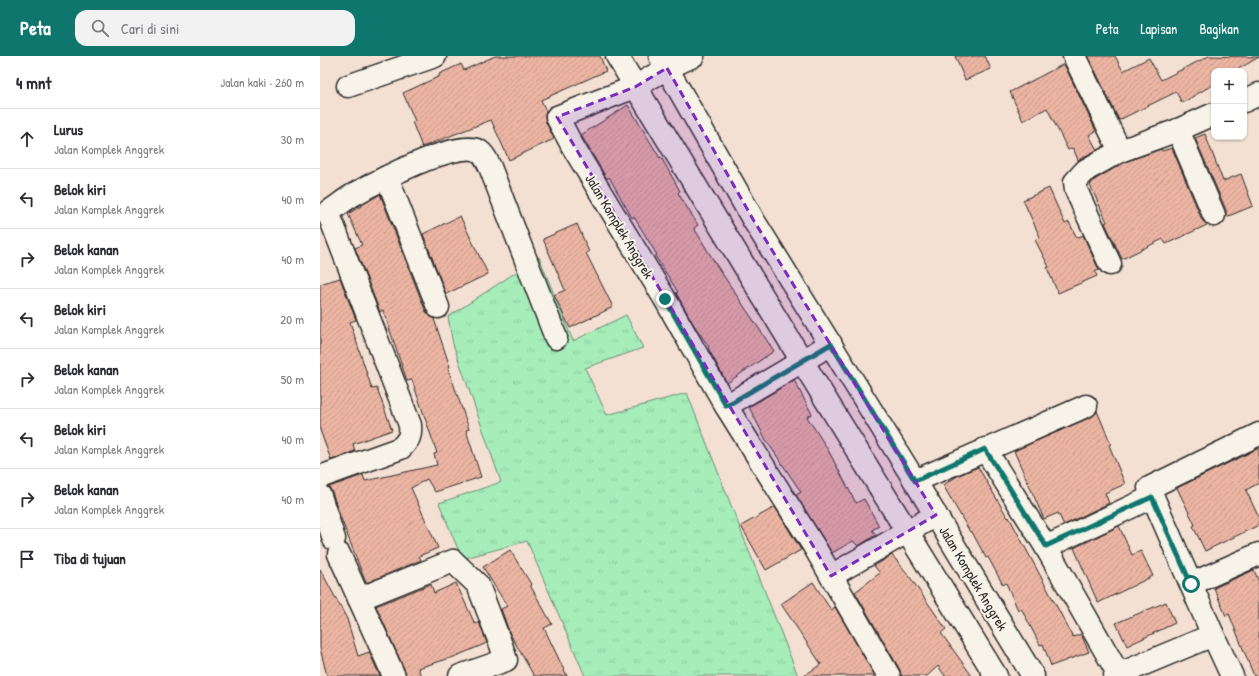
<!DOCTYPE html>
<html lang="id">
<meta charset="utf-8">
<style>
body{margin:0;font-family:"Patrick Hand",sans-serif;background:#f2f2f3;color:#2b2b33}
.controls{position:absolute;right:12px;top:12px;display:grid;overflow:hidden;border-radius:8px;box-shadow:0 1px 3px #0004}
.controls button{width:36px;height:36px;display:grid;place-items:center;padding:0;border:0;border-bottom:1px solid #e1e1e2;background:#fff;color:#2b2b33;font:20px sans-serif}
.stop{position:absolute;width:12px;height:12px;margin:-9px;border:3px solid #0f766e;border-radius:50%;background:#fff}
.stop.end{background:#0f766e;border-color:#fff;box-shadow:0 1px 4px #0008}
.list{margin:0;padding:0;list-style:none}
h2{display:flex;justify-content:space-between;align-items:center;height:52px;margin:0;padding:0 16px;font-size:17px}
h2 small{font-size:13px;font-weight:400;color:#7c7c81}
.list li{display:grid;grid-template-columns:26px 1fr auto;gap:12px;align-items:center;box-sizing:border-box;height:60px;padding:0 16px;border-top:1px solid #e1e1e2}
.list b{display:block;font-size:15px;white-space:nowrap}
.list p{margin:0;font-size:13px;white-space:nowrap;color:#7c7c81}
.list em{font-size:13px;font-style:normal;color:#7c7c81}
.icon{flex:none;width:22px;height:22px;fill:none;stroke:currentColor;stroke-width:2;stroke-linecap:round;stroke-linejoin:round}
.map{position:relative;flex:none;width:939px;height:620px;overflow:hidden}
header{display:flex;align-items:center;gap:24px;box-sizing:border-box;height:56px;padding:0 20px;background:#0f766e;color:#fff}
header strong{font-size:19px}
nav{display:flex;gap:22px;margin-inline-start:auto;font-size:14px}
.search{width:280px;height:36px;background:#f2f2f3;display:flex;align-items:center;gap:10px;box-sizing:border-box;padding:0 14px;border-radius:12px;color:#7c7c81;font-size:15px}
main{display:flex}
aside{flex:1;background:#fff}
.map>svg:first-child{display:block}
.grass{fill:url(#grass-tufts);stroke:#688c72}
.building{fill:url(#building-hatch);stroke:#2b2b2b}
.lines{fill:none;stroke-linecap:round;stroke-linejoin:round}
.minor-casing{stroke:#2b2b2b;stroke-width:25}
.minor{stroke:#f7f3e8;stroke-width:22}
.route{stroke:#0f766e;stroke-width:5}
.marked{fill:#7b2cbf;fill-opacity:0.2;stroke:#7b2cbf;stroke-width:3;stroke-dasharray:8 5;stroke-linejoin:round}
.labels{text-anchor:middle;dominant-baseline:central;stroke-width:4;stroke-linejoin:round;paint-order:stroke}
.street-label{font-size:14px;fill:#2b2b2b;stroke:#f7f3e8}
</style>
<header>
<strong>Peta</strong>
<div class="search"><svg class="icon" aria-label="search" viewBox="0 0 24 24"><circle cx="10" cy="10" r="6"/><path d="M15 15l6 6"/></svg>Cari di sini</div>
<nav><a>Peta</a><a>Lapisan</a><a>Bagikan</a></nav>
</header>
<main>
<aside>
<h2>4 mnt<small>Jalan kaki · 260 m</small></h2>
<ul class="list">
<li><svg class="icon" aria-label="ahead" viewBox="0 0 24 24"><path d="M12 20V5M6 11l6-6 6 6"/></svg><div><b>Lurus</b><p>Jalan Komplek Anggrek</p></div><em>30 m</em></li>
<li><svg class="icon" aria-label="left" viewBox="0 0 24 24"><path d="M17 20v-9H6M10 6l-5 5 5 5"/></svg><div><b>Belok kiri</b><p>Jalan Komplek Anggrek</p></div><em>40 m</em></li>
<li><svg class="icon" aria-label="right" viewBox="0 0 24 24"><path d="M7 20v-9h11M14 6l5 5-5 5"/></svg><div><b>Belok kanan</b><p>Jalan Komplek Anggrek</p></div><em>40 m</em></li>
<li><svg class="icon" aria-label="left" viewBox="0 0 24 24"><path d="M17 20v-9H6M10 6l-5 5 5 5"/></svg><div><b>Belok kiri</b><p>Jalan Komplek Anggrek</p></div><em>20 m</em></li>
<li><svg class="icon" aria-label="right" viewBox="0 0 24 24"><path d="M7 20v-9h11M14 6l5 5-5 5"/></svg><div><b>Belok kanan</b><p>Jalan Komplek Anggrek</p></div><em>50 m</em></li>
<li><svg class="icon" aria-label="left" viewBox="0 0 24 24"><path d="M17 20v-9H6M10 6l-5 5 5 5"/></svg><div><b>Belok kiri</b><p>Jalan Komplek Anggrek</p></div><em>40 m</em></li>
<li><svg class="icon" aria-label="right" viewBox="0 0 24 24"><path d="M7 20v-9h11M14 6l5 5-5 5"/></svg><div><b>Belok kanan</b><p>Jalan Komplek Anggrek</p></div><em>40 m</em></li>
<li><svg class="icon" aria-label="arrive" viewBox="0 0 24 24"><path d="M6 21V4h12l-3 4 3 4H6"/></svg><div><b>Tiba di tujuan</b></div></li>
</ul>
</aside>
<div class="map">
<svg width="939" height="620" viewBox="0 0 939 620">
<defs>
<pattern id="grass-tufts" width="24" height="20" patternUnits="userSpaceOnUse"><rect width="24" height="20" fill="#a6edba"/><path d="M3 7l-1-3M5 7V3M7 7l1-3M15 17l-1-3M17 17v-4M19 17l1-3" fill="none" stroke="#8fcba0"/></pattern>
<pattern id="building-hatch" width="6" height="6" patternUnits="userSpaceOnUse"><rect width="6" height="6" fill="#ecb4a3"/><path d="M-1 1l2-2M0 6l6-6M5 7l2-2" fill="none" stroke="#cb9b8c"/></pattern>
</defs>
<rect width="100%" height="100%" fill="#f4e0d3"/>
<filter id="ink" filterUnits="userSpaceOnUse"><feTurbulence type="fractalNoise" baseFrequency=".025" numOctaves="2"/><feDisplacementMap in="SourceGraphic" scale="8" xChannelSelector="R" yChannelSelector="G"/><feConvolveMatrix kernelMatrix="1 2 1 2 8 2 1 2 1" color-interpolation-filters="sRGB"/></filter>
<g filter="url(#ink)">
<path class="grass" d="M219,201L253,285L306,259L323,292L265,312L287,359L367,337L478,620H265L207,485L142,503L119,447L181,426L133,288L128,261Z"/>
<g class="building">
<path d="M175,0H280L286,15L221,44L226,55L225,60L226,66L234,83L189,104L171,64L102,91L92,66L95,65L83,37L120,20L119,18L141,8L144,14Z"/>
<path d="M635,0H665L671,13L645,24Z"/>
<path d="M768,0H795L803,15L829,2L841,24L889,0L939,1L915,15H894V28L862,47L856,36L799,64Z"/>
<path d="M744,8L776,75L769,79L777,94L758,104L753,92L748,94L727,52L703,65L690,36Z"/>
<path d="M308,49L340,102L341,101L360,135L358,137L378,169L374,172L397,210L454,295L407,327L388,292L389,291L374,269L356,237L358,236L335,200L337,199L314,161L312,162L289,121L287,123L261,79Z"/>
<path d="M885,78L903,125L921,118L933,150L906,161V154L875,82Z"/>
<path d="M852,92L882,164L887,169L846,188L843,183L802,203L785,167L787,166L770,129L774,124L805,106L841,93L842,95Z"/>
<path d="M729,132L745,168L749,166L757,182L763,179L779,214L775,216L777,220L738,237L727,212L729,211L715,184L720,181L703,144Z"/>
<path d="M60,138L106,256L110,260L114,263L130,311L128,312L149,373L146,374L161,421L115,436L107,423L91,432L118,492L99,500L101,504L46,527L20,460L12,436L9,431L43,419L45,425L117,409L114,398L117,397L92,324L87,325L63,254L60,256L35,192L42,189L28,158Z"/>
<path d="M140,160L168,218L126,238L103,178Z"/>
<path d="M257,168L269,196L266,197L293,251L250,272L234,239L245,234L223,183Z"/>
<path d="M20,222L36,264L30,266L52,333L57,332L72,374L33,388L35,395L11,404L0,374V228Z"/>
<path d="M474,324L492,358L487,361L507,392L536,447L544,443L559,470L552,474L556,479L538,490L533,485L512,497L476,439L481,436L446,384L429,351Z"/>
<path d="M777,355L791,388L789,389L805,428L785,437L789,447L744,469L738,457L724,463L694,395L771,361Z"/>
<path d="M939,392V427L926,434L939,462V469L885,495L873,470L875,469L857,432Z"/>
<path d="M658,411L688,462L689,461L753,581L761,578L769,596L731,610L723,588L720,589L701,552L698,554L686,527L683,529L668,501L666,502L652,476H650L623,429L639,419Z"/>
<path d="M455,451L481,494L446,514L421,470Z"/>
<path d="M799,470L812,499L821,495L833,520L778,547L754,492Z"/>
<path d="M190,494L211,528L210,529L232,568L224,572L247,620H214L190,578L181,553L187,550L163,511Z"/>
<path d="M572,499L587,517L626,573L621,577L652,620H625L618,610L607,620H581L580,614L535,536L560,517L554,510Z"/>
<path d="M0,513L27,563L38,600L49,596L60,620H7L0,592Z"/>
<path d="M934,514L939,526V620H934L909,558L906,560L894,532Z"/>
<path d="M493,526L511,554L515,551L555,620H484L501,608L461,548Z"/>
<path d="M136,527L155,568L159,566L167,587L134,601L98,612L101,620H86L85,615L56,550L111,528L114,537Z"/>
<path d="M846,546L855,567L807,590L796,567Z"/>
</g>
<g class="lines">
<defs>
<g id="minor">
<path d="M297,0L482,305L676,620"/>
<path d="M340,0L434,165L595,425L713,620"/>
<path d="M373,0L347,12L315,31L237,61L253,91L345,243L406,350L495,492L569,620"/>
<path d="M754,0L800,95L766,114L755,126L756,134L790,208"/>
<path d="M28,30L115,0"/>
<path d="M924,45L939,38"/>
<path d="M858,74L894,159"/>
<path d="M800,95L858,74L894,58"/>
<path d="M67,121L118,251"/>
<path d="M406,350L511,288"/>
<path d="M665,393L726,491L799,619"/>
<path d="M0,421L81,392C89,383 91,381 90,369L8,156C17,151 24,144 33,139C54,127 138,82 159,95C165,99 167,105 170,111L236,282"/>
<path d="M595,425L766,350"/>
<path d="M0,440L14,483"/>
<path d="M726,491L832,441"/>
<path d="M19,498L74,620"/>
<path d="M511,520L616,459"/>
<path d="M871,528L939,498"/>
<path d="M39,543L133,505L158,529L181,589L186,604L140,620"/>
<path d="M893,579L912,620"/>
<path d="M795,620L893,579L829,432L939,378"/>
</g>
</defs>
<use href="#minor" class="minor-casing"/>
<use href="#minor" class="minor"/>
</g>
</g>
<g class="lines" filter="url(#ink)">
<path class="route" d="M345,243L406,350L511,288L595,425L665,393L726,490L832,441L871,528"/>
</g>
<path class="marked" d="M347,12L434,165L616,459L511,520L237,61L315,31Z"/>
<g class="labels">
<g class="street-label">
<text transform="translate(300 170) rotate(59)">Jalan Komplek Anggrek</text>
<text transform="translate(654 522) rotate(59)">Jalan Komplek Anggrek</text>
</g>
</g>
</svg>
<div class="controls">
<button>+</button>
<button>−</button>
</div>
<div class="stop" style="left:871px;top:528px"></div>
<div class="stop end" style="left:345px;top:243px"></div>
</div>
</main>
